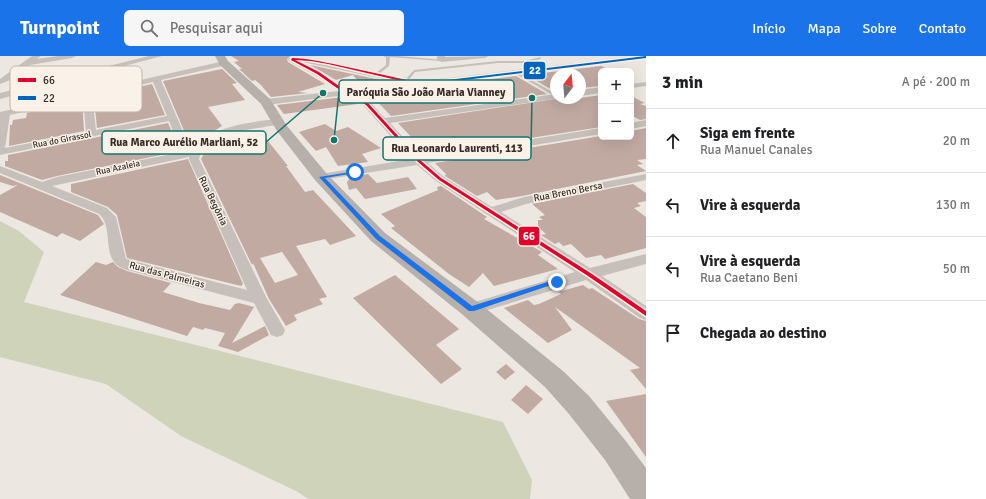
<!DOCTYPE html>
<html lang="pt">
<meta charset="utf-8">
<style>
body{margin:0;font-family:Signika,sans-serif;background:#f6f6f6;color:#202124}
.controls{position:absolute;right:12px;top:12px;display:grid;overflow:hidden;border-radius:6px;box-shadow:0 4px 16px #0002}
.controls button{width:36px;height:36px;display:grid;place-items:center;padding:0;border:0;border-bottom:1px solid #e0e0e0;background:#fff;color:#202124;font:20px sans-serif}
.compass{position:absolute;left:550px;top:12px;width:36px;height:36px;border-radius:50%;background:#fff;box-shadow:0 4px 16px #0002;rotate:16deg}
.stop{position:absolute;width:12px;height:12px;margin:-9px;border:3px solid #1a73e8;border-radius:50%;background:#fff}
.stop.end{background:#1a73e8;border-color:#fff;box-shadow:0 1px 4px #0008}
.list{margin:0;padding:0;list-style:none}
h2{display:flex;justify-content:space-between;align-items:center;height:52px;margin:0;padding:0 16px;font-size:17px}
h2 small{font-size:13px;font-weight:400;color:#757577}
.list li{display:grid;grid-template-columns:26px 1fr auto;gap:12px;align-items:center;box-sizing:border-box;height:64px;padding:0 16px;border-top:1px solid #e0e0e0}
.list b{display:block;font-size:15px;white-space:nowrap}
.list p{margin:0;font-size:13px;white-space:nowrap;color:#757577}
.list em{font-size:13px;font-style:normal;color:#757577}
.icon{flex:none;width:22px;height:22px;fill:none;stroke:currentColor;stroke-width:2;stroke-linecap:round;stroke-linejoin:round}
.map{position:relative;flex:none;width:646px;height:443px;overflow:hidden}
header{display:flex;align-items:center;gap:24px;box-sizing:border-box;height:56px;padding:0 20px;background:#1a73e8;color:#fff}
header strong{font-size:19px}
nav{display:flex;gap:22px;margin-inline-start:auto;font-size:14px}
.search{width:280px;height:36px;background:#f6f6f6;display:flex;align-items:center;gap:10px;box-sizing:border-box;padding:0 14px;border-radius:6px;color:#757577;font-size:15px}
main{display:flex}
aside{flex:1;background:#fff}
.map>svg:first-child{display:block}
.green{fill:#ced3ba}
.building{fill:#c1aaa2;fill-rule:evenodd}
.lines{fill:none;stroke-linecap:round;stroke-linejoin:round}
.lane{fill:#c6bfba;fill-rule:evenodd}
.street{fill:#c6bfba;fill-rule:evenodd}
.secondary{fill:#b7afaa;fill-rule:evenodd}
.bus-1-casing{stroke:#faf2e8;stroke-width:3}
.bus-2-casing{stroke:#faf2e8;stroke-width:3}
.bus-1{fill:#e4002b;fill-rule:evenodd}
.bus-2{fill:#0065bd;fill-rule:evenodd}
.route{fill:#1a73e8}
.labels{text-anchor:middle;dominant-baseline:central;stroke-width:3;stroke-linejoin:round;paint-order:stroke}
.far-street-label{font-size:9px;fill:#372d28;stroke:#faf2e8}
.street-label{font-size:10px;fill:#372d28;stroke:#faf2e8}
.key{fill:#faf2e8;stroke:#c0b7ae;stroke-width:1}
.key-label{font-size:11px;fill:#372d28}
.leader{fill:none;stroke:#0f766e;stroke-width:1.5}
.callout-dot{fill:#0f766e;stroke:#faf2e8;stroke-width:1.5}
.callout{fill:#faf2e8;stroke:#0f766e;stroke-width:1.5}
.callout-label{font-size:11px;text-anchor:middle;font-weight:bold;fill:#372d28}
.line-badge{stroke:#faf2e8;stroke-width:1.5}
.badge-label{font-size:11px;text-anchor:middle;font-weight:bold;fill:#fff}
</style>
<header>
<strong>Turnpoint</strong>
<div class="search"><svg class="icon" aria-label="search" viewBox="0 0 24 24"><circle cx="10" cy="10" r="6"/><path d="M15 15l6 6"/></svg>Pesquisar aqui</div>
<nav><a>Início</a><a>Mapa</a><a>Sobre</a><a>Contato</a></nav>
</header>
<main>
<div class="map">
<svg width="646" height="443" viewBox="0 0 646 443">
<rect width="100%" height="100%" fill="#ede7e1"/>
<path class="green" d="M0,165L19,175L44,196L24,246L503,366L532,424L530,443H308L298,436L181,380L106,328L0,301Z"/>
<g class="building">
<path d="M231,0H291L287,3L288,6L325,28L298,36L308,37L271,41L261,29L255,24L252,25L239,13H242L234,6L239,5Z"/>
<path d="M310,9L395,27L363,31L353,19L336,24Z"/>
<path d="M601,10L612,15H601V30L580,32V18H556V36L526,19Z"/>
<path d="M222,13L237,27L232,28L245,44L208,51L222,70L193,88H196L191,93L57,120L42,124L5,110V105H8V99L168,67L174,81L183,82L185,77L163,25Z"/>
<path d="M516,20L547,38L391,60L370,38Z"/>
<path d="M152,28L165,59L97,72L94,41Z"/>
<path d="M601,39V71L440,96L442,91L428,93L418,84H414L398,67L561,42H580Z"/>
<path d="M631,40L645,47L640,48L646,50V63L640,64L631,59Z"/>
<path d="M343,41L358,48L284,58L277,49Z"/>
<path d="M82,44L84,75L9,90L10,69H12L13,64L26,62L27,57Z"/>
<path d="M325,68L336,75L348,71L381,92L362,98L368,106L338,110L326,91L316,95L299,76Z"/>
<path d="M646,72V103L637,104L643,108L637,109L646,115L522,140L496,144L487,136L477,140L445,120L446,118L435,107L601,80V81H631V75Z"/>
<path d="M260,75L288,110H286L305,136L313,134L356,180L330,189L325,183L296,190L327,241L319,243L323,248L294,259L297,264L286,270L269,243L253,207L252,209L201,103L206,94L222,83ZM282,196L298,219L275,227L260,202Z"/>
<path d="M188,103L243,228L241,230L127,202L117,159L108,151L71,136V128Z"/>
<path d="M368,118L377,127L408,121L417,133L365,143L356,132L349,134L347,126L351,121Z"/>
<path d="M0,119L98,159L104,168L80,185L62,177L57,181L0,156V139L18,129L13,130L0,126Z"/>
<path d="M633,128L646,137V145L637,147L641,150L634,152L646,161V192L605,203L601,199L586,202L571,188L563,190L559,186L555,188L541,179L546,178L538,171V164H543L539,161L545,159L532,148Z"/>
<path d="M441,130L487,161L484,163L542,196L538,199L558,213L494,230L483,217L469,231L449,218L391,172L395,170L381,158L438,134L437,131Z"/>
<path d="M96,206L106,209L113,206L118,211L127,215L171,227L163,236L199,247L230,254L235,248L239,247L254,251L232,287L265,270L269,279L238,296L218,290L225,277L205,272L203,274L193,271L187,280L60,239Z"/>
<path d="M395,219L459,273L436,289L462,313L441,328L353,242Z"/>
<path d="M583,229L589,233L592,232L639,263L646,265V333L630,314L640,312L555,251L572,274L548,287L504,252L528,244L534,249L539,248L561,238L558,236Z"/>
<path d="M506,308L515,316L505,324L496,316Z"/>
<path d="M526,329L543,343L528,358L511,344Z"/>
<path d="M646,338V401L606,345Z"/>
</g>
<g class="lines">
<g class="lane">
<path d="M383,0H399L443,4L441,5L390,1L389,10L378,19H376V17L386,9V1Z"/>
<path d="M540,1L541,3L525,7H498L415,16L407,26L404,25L414,14L498,5H525Z"/>
<path d="M514,15H516L556,38V41L514,17Z"/>
</g>
<g class="street">
<path d="M32,0H41L37,3L58,0H76L72,2L30,9L13,23L0,28V23Z"/>
<path d="M149,0H162L0,43V37Z"/>
<path d="M437,0H445V1L489,0L485,2L441,6L437,4Z"/>
<path d="M636,0H646V3L356,38L370,46L385,62L556,38V42H560L390,67L421,101L601,72V78L428,107L444,121L492,151L524,141L646,118V124L526,148L501,156L590,212L646,198V208L602,220L646,250V264L640,262L586,224L471,259L465,257L463,253L465,249L575,216L436,125L417,109L321,124L317,123L315,121L317,119L321,118L411,103L364,50L346,39L266,49L262,46L266,43L339,35L315,19L289,5L288,3L292,1L346,9L415,26ZM302,6L404,27L349,34Z"/>
<path d="M224,5H227V9L161,24L184,78L183,80H175L169,65L0,99V56ZM153,26L167,60L96,74L92,40ZM83,42L86,76L5,92L10,59Z"/>
<path d="M646,26V30L631,32V28Z"/>
<path d="M601,31V37L580,40V34Z"/>
<path d="M278,63L283,66L281,68C256,74 209,73 199,103L266,241L285,274L283,279L277,281L271,279L254,247L127,214C98,206 116,173 99,158L0,117V110L42,126L57,121L192,94C211,70 250,66 278,63ZM189,101V103L247,234L126,203L116,161L107,152L52,130Z"/>
<path d="M646,64V70L631,73V67Z"/>
</g>
<path class="secondary" d="M215,0H225L228,5L270,43L287,70L327,118L385,177L479,247L563,315L589,340L625,384L646,412V443H630L605,404L569,358L545,331L463,259L371,185L315,124L277,75L261,48L220,9Z"/>
<defs>
<path id="bus-1" d="M292,2C307,2 323,6 338,9C361,14 384,19 407,24L414,27V29H413L405,26L397,24L328,8L311,5L295,4L319,16L339,30L368,47L420,104L441,122L592,218L646,255V260L588,220L439,124L418,106L366,49L337,32L317,18L291,4Z"/>
<path id="bus-2" d="M646,0V2L364,36L363,35L364,34Z"/>
</defs>
<use href="#bus-1" class="bus-1-casing"/>
<use href="#bus-2" class="bus-2-casing"/>
<use href="#bus-1" class="bus-1"/>
<use href="#bus-2" class="bus-2"/>
</g>
<path class="route" d="M357,115L355,117L325,122L380,180L472,250L557,223L560,226L474,255H469L376,183L319,121Z"/>
<g class="labels">
<g class="far-street-label">
<text transform="translate(62 84) rotate(-11)">Rua do Girassol</text>
<text transform="translate(118 112) rotate(-12)">Rua Azaleia</text>
</g>
<g class="street-label">
<text transform="translate(568 136) rotate(-11)">Rua Breno Bersa</text>
<text transform="translate(213 145) rotate(64)">Rua Begônia</text>
<text transform="translate(167 219) rotate(15)">Rua das Palmeiras</text>
</g>
</g>
<rect x="10" y="10" width="132" height="46" rx="6" class="key"/>
<rect x="18" y="22" width="18" height="4" fill="#e4002b"/>
<rect x="18" y="40" width="18" height="4" fill="#0065bd"/>
<g class="key-label">
<text x="43" y="28">66</text>
<text x="43" y="46">22</text>
</g>
<path class="leader" d="M334 84L339 36M323 37L266 86M532 42L531 92"/>
<g class="callout-dot">
<circle cx="334" cy="84" r="4"/>
<circle cx="323" cy="37" r="4"/>
<circle cx="532" cy="42" r="4"/>
</g>
<g class="callout">
<rect x="339" y="24" width="175" height="23" rx="4"/>
<rect x="102" y="75" width="164" height="23" rx="4"/>
<rect x="383" y="81" width="148" height="23" rx="4"/>
</g>
<g class="callout-label">
<text x="426" y="40">Paróquia São João Maria Vianney</text>
<text x="184" y="90">Rua Marco Aurélio Marliani, 52</text>
<text x="457" y="96">Rua Leonardo Laurenti, 113</text>
</g>
<g class="line-badge">
<rect x="523" y="5" width="23" height="19" rx="4" fill="#0065bd"/>
<rect x="518" y="170" width="22" height="20" rx="4" fill="#e4002b"/>
</g>
<g class="badge-label">
<text x="535" y="18">22</text>
<text x="529" y="184">66</text>
</g>
</svg>
<div class="controls">
<button>+</button>
<button>−</button>
</div>
<svg class="compass" viewBox="-18 -18 36 36"><path d="M0-13l5 13h-10z" fill="#e53935"/><path d="M0 13l5-13h-10z" fill="#757577"/></svg>
<div class="stop" style="left:355px;top:116px"></div>
<div class="stop end" style="left:557px;top:226px"></div>
</div>
<aside>
<h2>3 min<small>A pé · 200 m</small></h2>
<ul class="list">
<li><svg class="icon" aria-label="ahead" viewBox="0 0 24 24"><path d="M12 20V5M6 11l6-6 6 6"/></svg><div><b>Siga em frente</b><p>Rua Manuel Canales</p></div><em>20 m</em></li>
<li><svg class="icon" aria-label="left" viewBox="0 0 24 24"><path d="M17 20v-9H6M10 6l-5 5 5 5"/></svg><div><b>Vire à esquerda</b></div><em>130 m</em></li>
<li><svg class="icon" aria-label="left" viewBox="0 0 24 24"><path d="M17 20v-9H6M10 6l-5 5 5 5"/></svg><div><b>Vire à esquerda</b><p>Rua Caetano Beni</p></div><em>50 m</em></li>
<li><svg class="icon" aria-label="arrive" viewBox="0 0 24 24"><path d="M6 21V4h12l-3 4 3 4H6"/></svg><div><b>Chegada ao destino</b></div></li>
</ul>
</aside>
</main>
